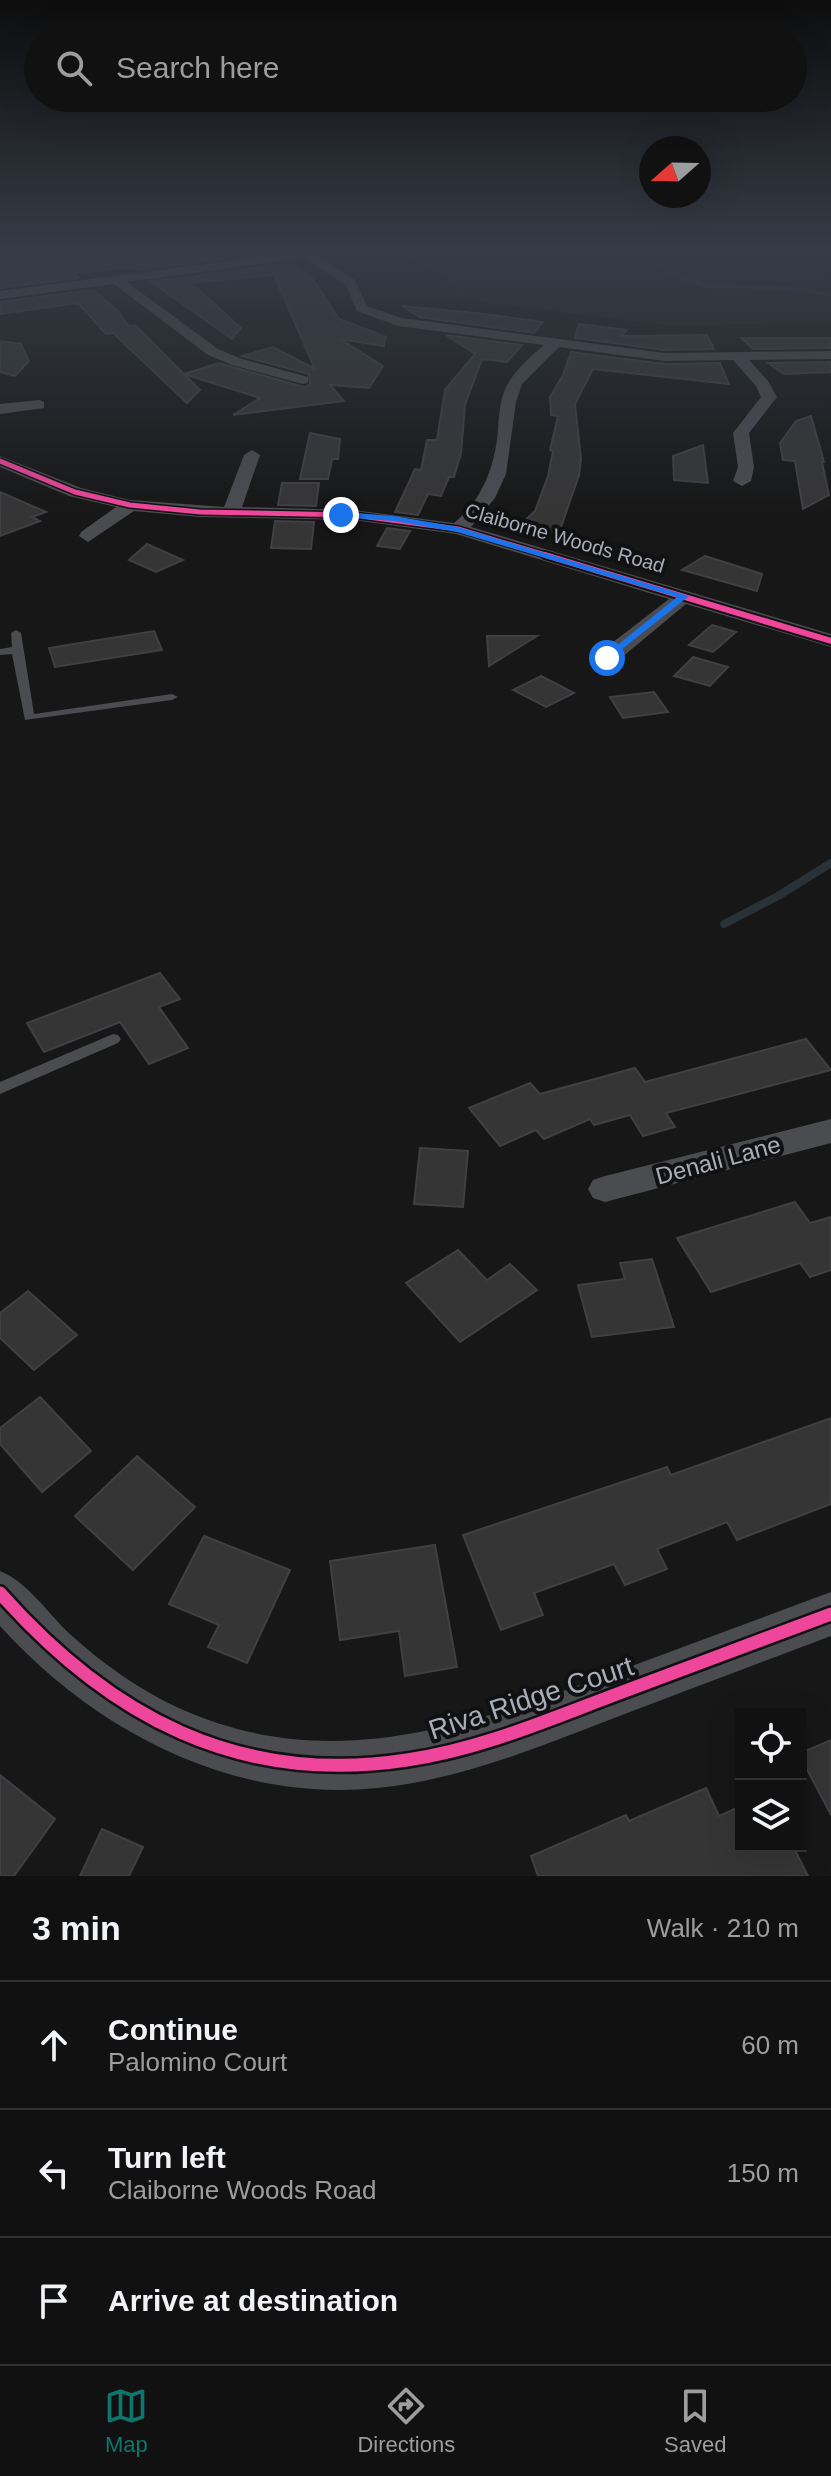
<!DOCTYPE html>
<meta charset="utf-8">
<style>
body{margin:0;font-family:Helvetica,sans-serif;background:#1a1a1a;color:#f1f3f6}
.controls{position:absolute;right:24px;bottom:24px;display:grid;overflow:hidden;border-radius:0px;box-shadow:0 8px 32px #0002}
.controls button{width:72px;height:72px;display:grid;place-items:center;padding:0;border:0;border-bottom:2px solid #303131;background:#111;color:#f1f3f6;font:40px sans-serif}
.compass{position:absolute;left:639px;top:136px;width:72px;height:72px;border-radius:50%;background:#111;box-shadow:0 8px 32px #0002;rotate:250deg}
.stop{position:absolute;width:24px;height:24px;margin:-18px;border:6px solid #1a73e8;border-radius:50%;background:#fff}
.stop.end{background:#1a73e8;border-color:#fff;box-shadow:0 2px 8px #0008}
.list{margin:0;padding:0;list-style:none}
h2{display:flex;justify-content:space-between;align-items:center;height:104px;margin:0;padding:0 32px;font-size:34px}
h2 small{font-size:26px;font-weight:400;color:#9c9d9f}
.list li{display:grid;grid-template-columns:52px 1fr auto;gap:24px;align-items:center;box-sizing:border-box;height:128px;padding:0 32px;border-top:2px solid #303131}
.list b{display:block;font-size:30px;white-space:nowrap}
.list p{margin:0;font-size:26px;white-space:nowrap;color:#9c9d9f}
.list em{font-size:26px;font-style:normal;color:#9c9d9f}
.icon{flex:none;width:44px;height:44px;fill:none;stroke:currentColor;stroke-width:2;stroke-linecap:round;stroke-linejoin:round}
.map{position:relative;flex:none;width:831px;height:1876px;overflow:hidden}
.search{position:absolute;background:#111;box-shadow:0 8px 32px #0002;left:24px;right:24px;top:24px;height:88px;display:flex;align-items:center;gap:20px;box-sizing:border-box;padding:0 28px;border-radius:44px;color:#9c9d9f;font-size:30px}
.sheet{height:488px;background:#111}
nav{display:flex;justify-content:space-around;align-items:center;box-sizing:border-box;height:112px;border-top:2px solid #303131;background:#111;font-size:22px;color:#9c9d9f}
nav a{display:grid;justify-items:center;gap:4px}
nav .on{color:#0f766e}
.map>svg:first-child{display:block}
.green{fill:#1d241e}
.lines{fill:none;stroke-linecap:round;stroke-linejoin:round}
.stream-far1{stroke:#2a3239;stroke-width:4}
.stream{stroke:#2a3239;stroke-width:8}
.building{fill:#353536;stroke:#3f4043;stroke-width:2}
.service{fill:#4b4c50;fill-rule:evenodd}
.minor{fill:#4b4c50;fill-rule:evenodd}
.cycleway-far2-casing{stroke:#111113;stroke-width:8}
.cycleway-far1-casing{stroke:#111113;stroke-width:10}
.cycleway-casing{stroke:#111113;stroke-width:18}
.cycleway-far2{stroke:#ed469a;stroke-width:5}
.cycleway-far1{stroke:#ed469a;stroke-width:6}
.cycleway{stroke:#ed469a;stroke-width:13}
.route{fill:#1a73e8}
.labels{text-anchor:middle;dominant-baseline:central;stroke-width:8;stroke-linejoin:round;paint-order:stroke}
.far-street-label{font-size:20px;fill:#a8adb8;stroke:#111113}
.street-label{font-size:24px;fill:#a8adb8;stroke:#111113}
.near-street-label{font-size:28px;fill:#a8adb8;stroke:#111113}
</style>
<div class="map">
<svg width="831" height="1876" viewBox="0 0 831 1876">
<rect width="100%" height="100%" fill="#171717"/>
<path class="green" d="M394,250H831V322L674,326L480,302L458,295L437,272Z"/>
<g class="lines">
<path class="stream-far1" d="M614,250L651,256L677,276L707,286L796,289L831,295"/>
<path class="stream" d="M724,924L778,896L831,863"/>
</g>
<g class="building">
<path d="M25,250H157L160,258L211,250L274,252L137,270L133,267L74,273L79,278L0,288V253Z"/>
<path d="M290,263L312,278L339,319L386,337L384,346L340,339L383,366L369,388L330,385L344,401L233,415L260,398L184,374L200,390L187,403L113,333L106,334L78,303L0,314V302L93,290L119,312L129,326L135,325L184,374L219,363L304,387L310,385L309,374L242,356L273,347L315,369L274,275L191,283L241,328L232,339L151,282Z"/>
<path d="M402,306L485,314L543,322L534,333L420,317Z"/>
<path d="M579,324L627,330L621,336L707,335L714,349L665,350L575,338Z"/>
<path d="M446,335L522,345L507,362L482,359L465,405L461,453L454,477H449L441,496L428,494L418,515L395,512L415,469L421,470L427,440H437L445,390L475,354Z"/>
<path d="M741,338H831V348L753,349Z"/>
<path d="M0,341L21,344L29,361L15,376L0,372Z"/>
<path d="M571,352L665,364L720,363L729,384L593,369L575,404L581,459L579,475L559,533L520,525L535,511L548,476L553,451L550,450L558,416L551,415L550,397L563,375Z"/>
<path d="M831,362V372L784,374L768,363Z"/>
<path d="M811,416L824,462H822L829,495L803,509L795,461L783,460L780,443L796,421Z"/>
<path d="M310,433L340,439L338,459H332L328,479H300Z"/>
<path d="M703,445L708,483L674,480L673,456Z"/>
<path d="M282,483H319L316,506L278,505Z"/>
<path d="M0,492L46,512L32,517L40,521L0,536Z"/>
<path d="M275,521L314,522L311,549L271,548Z"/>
<path d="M387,528L410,531L400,549L377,546Z"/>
<path d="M147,544L183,560L156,572L129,560Z"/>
<path d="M705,556L762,574L757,591L682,570Z"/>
<path d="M712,625L736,632L713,652L689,645Z"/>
<path d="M154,631L162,650L55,667L49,648Z"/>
<path d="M487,636H537L489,666Z"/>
<path d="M693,657L728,667L710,686L674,676Z"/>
<path d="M541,676L574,693L546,707L513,690Z"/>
<path d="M654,692L668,712L623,718L610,697Z"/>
<path d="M160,973L180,999L159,1007L188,1048L149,1064L120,1022L44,1052L27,1023Z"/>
<path d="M806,1039L831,1070L666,1113L675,1127L643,1136L630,1115L594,1125L590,1119L544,1139L536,1130L500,1146L469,1108L530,1083L540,1094L635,1068L645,1082Z"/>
<path d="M420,1148L468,1151L463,1207L414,1204Z"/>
<path d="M795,1202L810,1223L831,1217V1270L810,1277L800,1263L711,1292L677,1238Z"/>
<path d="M458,1250L487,1280L510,1264L537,1290L460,1342L406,1283Z"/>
<path d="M652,1259L674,1327L592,1337L578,1285L625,1279L620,1263Z"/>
<path d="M28,1291L77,1335L34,1370L0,1338V1313Z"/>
<path d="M40,1397L91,1451L42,1492L0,1444V1428Z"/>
<path d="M831,1418V1504L737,1540L727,1522L657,1549L667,1569L625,1585L614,1564L534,1593L543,1615L501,1630L463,1535L667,1467L671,1475Z"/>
<path d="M137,1456L195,1507L133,1570L75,1516Z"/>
<path d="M204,1536L290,1570L247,1663L208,1647L219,1625L169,1604Z"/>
<path d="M435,1545L457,1667L405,1676L399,1631L340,1640L330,1561Z"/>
<path d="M831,1740V1815L801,1758V1753Z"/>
<path d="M0,1775L55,1819L14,1876H0Z"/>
<path d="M706,1788L719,1816L741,1806V1846H793L808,1876H538L531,1856L626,1815L629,1821Z"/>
<path d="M102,1829L143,1847L129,1876H80Z"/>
</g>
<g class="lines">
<g class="service">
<path d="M16,630L21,633L34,714L172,694L178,697L172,700L25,720L12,654L0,655V649L12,647L11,633Z"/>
<path d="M113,1034L118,1035L121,1039L118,1043L0,1094V1082Z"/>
</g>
<g class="minor">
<path d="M295,250L312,252L355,280L367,306L401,318L665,353L831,351V359L749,360L768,381L777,397L749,433L754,467L751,481L742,486L733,481L738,467L733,433L761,397L756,386L733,360L665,361L559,347L522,384L516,402L506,474L495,498L471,527L831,634V647L686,604L615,663L607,664L596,658L599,653L669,599L456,534L353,520L200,517L134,511L88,542L79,536L81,532L116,507L69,496L0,467V456L81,488L130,500L224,507L244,455L252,450L260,455L242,507L353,510L454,523C483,499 495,466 498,430C499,415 500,400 506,387C515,370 530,357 544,345L398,326L357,311L346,285L304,258L127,282L218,349L242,359L308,377V383L303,384L232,365L208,355L114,284L0,299V291L296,252Z"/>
<path d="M39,400L44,402V408L0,414V404Z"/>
<path d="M831,1119V1143L605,1202L593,1198L588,1189L593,1180L605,1176Z"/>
<path d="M0,1571C29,1583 48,1614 71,1635C104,1665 141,1691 181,1709C333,1777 476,1723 621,1670C691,1644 761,1618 831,1592V1636C757,1664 683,1692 609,1720C534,1749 458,1780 377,1788C232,1803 95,1731 0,1626Z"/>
</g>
<defs>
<path id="cycleway-far2" d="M0,461L75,492L130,505L200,512L353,515L458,529L552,557"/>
<path id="cycleway-far1" d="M545,555L831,641"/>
<path id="cycleway" d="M0,1593C109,1716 238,1786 407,1760C477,1750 543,1722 609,1697C683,1669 757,1642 831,1614"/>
</defs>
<use href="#cycleway-far2" class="cycleway-far2-casing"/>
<use href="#cycleway-far1" class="cycleway-far1-casing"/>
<use href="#cycleway" class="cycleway-casing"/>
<use href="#cycleway-far2" class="cycleway-far2"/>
<use href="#cycleway-far1" class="cycleway-far1"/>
<use href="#cycleway" class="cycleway"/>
</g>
<linearGradient id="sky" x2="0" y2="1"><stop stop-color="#0d0d0d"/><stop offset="0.49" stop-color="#363c47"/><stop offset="1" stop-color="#363c47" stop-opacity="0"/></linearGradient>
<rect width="831" height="512" fill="url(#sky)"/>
<path class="route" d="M341,512L394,516L458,527L689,596L607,661L604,656L677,597L457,532L394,521L338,517Z"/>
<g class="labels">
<g class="far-street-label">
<text transform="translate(565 538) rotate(16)">Claiborne Woods Road</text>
</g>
<g class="street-label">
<text transform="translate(718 1160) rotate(-15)">Denali Lane</text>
</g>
<g class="near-street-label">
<text transform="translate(531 1698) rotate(-18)">Riva Ridge Court</text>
</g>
</g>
</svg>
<div class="controls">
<button><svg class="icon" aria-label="locate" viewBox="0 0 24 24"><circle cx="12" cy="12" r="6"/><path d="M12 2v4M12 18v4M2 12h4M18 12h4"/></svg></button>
<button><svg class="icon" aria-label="layers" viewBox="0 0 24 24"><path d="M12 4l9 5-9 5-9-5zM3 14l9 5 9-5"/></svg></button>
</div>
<svg class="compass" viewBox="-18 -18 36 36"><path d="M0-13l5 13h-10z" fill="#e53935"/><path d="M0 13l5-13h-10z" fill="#9c9d9f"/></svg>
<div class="stop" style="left:607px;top:658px"></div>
<div class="stop end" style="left:341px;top:515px"></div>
<div class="search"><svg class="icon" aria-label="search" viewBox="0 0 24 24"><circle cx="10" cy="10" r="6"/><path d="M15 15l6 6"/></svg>Search here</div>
</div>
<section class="sheet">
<h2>3 min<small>Walk · 210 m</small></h2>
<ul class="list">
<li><svg class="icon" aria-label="ahead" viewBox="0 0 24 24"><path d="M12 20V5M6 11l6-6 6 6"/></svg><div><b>Continue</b><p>Palomino Court</p></div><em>60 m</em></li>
<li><svg class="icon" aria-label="left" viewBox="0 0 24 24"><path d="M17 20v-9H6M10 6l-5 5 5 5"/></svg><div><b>Turn left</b><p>Claiborne Woods Road</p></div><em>150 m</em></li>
<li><svg class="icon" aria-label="arrive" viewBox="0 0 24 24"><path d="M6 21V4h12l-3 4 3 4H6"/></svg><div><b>Arrive at destination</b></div></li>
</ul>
</section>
<nav>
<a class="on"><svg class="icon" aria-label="map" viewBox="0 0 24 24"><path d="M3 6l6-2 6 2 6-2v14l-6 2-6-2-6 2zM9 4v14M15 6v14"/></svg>Map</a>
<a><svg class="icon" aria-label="directions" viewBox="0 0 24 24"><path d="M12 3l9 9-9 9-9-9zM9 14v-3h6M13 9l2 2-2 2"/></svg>Directions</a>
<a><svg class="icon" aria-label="saved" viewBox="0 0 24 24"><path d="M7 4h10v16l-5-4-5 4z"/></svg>Saved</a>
</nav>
